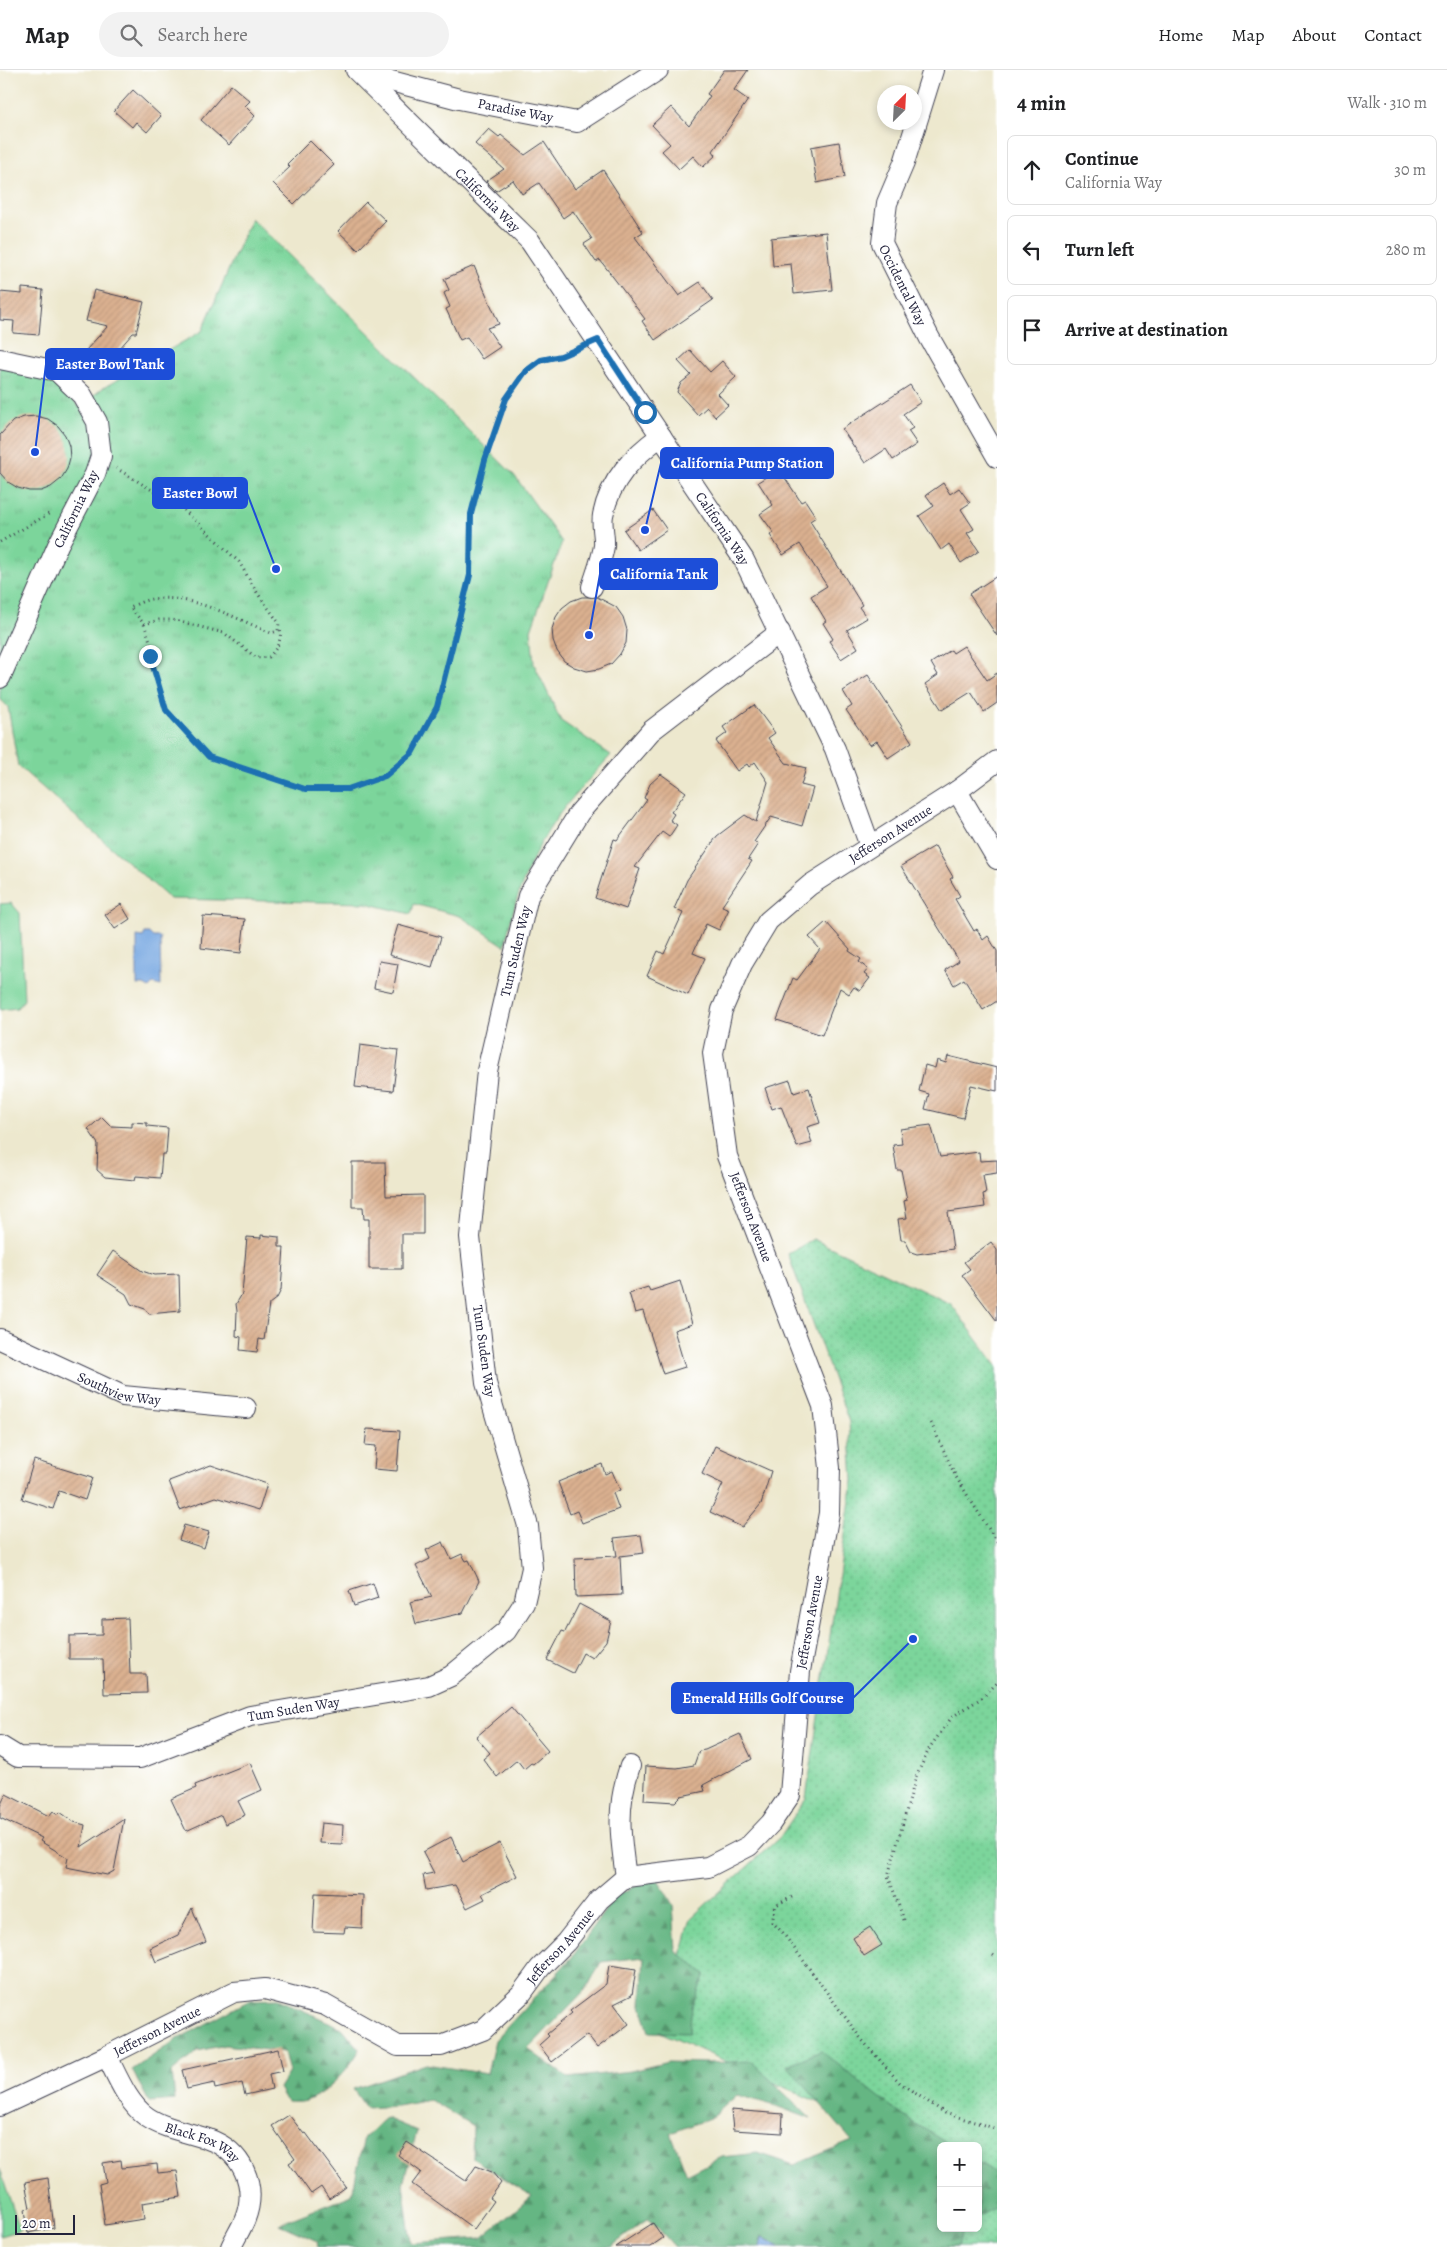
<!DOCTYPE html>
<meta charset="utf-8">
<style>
body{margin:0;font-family:Alegreya,serif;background:#f2f2f2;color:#202124}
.controls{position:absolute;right:15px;bottom:15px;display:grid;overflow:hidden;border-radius:8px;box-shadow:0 2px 8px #0003}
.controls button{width:45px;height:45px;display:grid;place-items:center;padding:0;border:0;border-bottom:1px solid #e0e0e0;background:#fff;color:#202124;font:25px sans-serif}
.compass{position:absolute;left:877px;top:15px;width:45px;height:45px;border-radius:50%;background:#fff;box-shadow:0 2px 8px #0003;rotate:24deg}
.scale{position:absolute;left:15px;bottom:12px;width:60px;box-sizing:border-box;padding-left:5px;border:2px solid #22223b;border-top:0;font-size:14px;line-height:18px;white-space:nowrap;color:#22223b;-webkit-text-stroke:4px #fff;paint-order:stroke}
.stop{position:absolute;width:15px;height:15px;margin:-11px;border:4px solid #1f6fb2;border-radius:50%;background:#fff}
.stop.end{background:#1f6fb2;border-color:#fff;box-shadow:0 1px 5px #0008}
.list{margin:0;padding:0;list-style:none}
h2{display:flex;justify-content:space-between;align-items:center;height:65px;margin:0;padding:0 20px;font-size:21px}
h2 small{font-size:16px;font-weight:400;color:#757577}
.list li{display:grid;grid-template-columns:32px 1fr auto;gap:15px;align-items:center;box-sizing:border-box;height:70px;margin:0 10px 10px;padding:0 10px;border:1px solid #e0e0e0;border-radius:8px}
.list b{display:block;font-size:19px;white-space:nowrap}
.list p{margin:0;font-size:16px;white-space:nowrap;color:#757577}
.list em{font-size:16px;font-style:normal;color:#757577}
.icon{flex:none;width:28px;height:28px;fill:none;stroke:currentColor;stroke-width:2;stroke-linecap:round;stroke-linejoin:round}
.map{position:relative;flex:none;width:997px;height:2177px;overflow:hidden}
header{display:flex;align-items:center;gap:30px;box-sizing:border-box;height:70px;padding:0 25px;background:#fff;border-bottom:1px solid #e0e0e0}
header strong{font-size:24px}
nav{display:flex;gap:28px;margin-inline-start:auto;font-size:18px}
.search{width:350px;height:45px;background:#f2f2f2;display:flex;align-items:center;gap:12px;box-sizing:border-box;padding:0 18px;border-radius:28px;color:#757577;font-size:19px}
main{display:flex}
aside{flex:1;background:#fff}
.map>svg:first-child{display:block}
.grass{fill:url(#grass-dots);stroke:#4f7c6b;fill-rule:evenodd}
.forest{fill:url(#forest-firs);stroke:#446c5f}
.park{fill:url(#park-tufts);stroke:#4f7c6b}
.pitch{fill:#7cd59b;stroke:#4f7c6b}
.water{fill:#77a7e1;stroke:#4c648e}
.building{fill:url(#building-hatch)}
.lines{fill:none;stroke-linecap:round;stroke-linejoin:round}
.minor-casing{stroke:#404051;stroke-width:22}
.path{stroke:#404051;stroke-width:3;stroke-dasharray:1 4;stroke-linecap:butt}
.minor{stroke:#fff;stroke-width:20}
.route{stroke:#1f6fb2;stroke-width:6}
.labels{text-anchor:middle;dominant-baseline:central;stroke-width:4;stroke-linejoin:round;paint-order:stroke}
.street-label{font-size:14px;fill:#22223b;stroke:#fff}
.leader{fill:none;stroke:#1d4ed8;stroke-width:2}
.callout-dot{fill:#1d4ed8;stroke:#fff;stroke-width:2}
.callout{fill:#1d4ed8;stroke:#1d4ed8;stroke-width:2}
.callout-label{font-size:15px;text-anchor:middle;font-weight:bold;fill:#fff}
</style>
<header>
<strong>Map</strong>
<div class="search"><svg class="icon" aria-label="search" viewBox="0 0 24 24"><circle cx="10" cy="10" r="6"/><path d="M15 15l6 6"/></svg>Search here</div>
<nav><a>Home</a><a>Map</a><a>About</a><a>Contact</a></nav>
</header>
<main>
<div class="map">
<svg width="997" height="2177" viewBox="0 0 997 2177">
<defs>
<pattern id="grass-dots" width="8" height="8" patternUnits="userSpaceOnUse" patternTransform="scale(1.25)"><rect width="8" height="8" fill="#7cd59b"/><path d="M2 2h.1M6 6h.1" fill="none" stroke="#6bb786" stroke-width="1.8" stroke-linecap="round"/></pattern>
<pattern id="forest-firs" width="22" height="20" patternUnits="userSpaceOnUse" patternTransform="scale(1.25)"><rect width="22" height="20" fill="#65b683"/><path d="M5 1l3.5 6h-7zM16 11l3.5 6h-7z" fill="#53946c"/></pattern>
<pattern id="park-tufts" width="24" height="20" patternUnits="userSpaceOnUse" patternTransform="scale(1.25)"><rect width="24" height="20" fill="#7cd59b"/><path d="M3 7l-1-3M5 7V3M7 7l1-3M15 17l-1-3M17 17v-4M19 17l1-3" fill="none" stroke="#6bb786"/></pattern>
<pattern id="building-hatch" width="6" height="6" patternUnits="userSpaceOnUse" patternTransform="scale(1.25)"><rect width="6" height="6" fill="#dbb190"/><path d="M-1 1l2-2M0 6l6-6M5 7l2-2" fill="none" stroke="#bc987d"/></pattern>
</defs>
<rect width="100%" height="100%" fill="#fff"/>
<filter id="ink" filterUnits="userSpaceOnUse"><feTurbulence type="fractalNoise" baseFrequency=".02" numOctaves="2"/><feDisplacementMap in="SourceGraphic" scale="10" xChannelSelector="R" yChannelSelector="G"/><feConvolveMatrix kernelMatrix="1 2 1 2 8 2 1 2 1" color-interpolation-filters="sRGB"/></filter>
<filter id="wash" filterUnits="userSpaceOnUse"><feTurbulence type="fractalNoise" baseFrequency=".0096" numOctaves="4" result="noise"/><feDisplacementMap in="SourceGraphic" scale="20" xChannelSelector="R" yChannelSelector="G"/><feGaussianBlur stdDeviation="1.12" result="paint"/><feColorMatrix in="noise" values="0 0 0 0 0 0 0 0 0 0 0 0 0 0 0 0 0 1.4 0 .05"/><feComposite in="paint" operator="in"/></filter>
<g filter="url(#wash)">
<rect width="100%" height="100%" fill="#ede8ce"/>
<path class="grass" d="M813,1169L951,1234L997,1296V2177H894L932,2083L660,1962L691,1848L780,1767L806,1728L853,1410L849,1352L788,1184ZM941,2076H978V2158H941Z"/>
<g class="forest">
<path d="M656,1806L673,1835L676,1881L705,1904L692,1937L689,1963L649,1962L641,1935L644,1887L601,1892L587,1918L528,1979L568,2008L631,2001L668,1992L707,1993L751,1991L811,2049L776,2036L737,2025L712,2047L671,2063L687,2105L722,2087L758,2083L794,2095L852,2071L787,1995L821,1981L902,2045L951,2076H941V2158H964L958,2177H780L763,2167L760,2177H675L649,2148L611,2177H318L317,2171L279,2154L352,2125L364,2067L386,2048L417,2061L403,2114L411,2173L482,2168L532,2126L472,2088L473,2056L430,2030L397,2036L366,2038L353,2019L426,1994L487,2004L495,1970L573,1886L615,1826Z"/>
<path d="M278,1929L342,1958L360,1979C350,1998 327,2023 306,2031C301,2033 292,2032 287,2032L279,2018L289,2002L284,1982L225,1975L198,1981L172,2002L175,2030L149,2032L132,2000L176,1970L250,1930Z"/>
<path d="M978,2092L997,2104V2137L978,2147Z"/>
</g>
<path class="park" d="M251,148L514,405L562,472L531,560L534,594L561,651L611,685C592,707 570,728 554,752C529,789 513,833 505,876L460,846L414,834L411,844L365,833L170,829L18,696L8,637L0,629V296L31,301L61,314L79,337L103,318L202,261Z"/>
<g class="pitch">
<path d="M11,833L20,843L24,930L17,938L0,940V834Z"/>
<path d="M0,2099L20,2160L0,2166Z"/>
</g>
<g class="water">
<path d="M145,863H149L153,867H160L161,916L153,914L149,918L144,915H137V866L143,867Z"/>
<path d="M762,2167L780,2177H760Z"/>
</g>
<g id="blocks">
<g class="building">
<path d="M724,0H748L734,20L748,30L713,81L716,85L703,97L693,86L679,99L662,81L670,74L652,55L671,37L689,56L710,26L707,24Z"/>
<path d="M231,15L250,31L245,36L255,46L229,75L201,50Z"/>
<path d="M133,20L161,46L147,62L136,52L132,57L114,41Z"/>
<path d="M489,59L499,67L501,65L525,85L544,72L575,119L603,100L643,162L635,167L679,226L700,212L713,230L655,270L642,251L645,249L600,190L596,192L584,174L592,169L573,141L563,148L539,113L522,124L513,110L496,121L486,111L504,99L475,74Z"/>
<path d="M310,71L334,95L294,134L273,113L290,97L287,94Z"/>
<path d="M839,72L845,107L817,113L811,77Z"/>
<path d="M366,132L386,151L358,180L338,161Z"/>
<path d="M826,162L832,220L794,224L791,194L773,196L771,168Z"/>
<path d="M474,196L499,254L487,258L500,277L482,289L467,267L460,270L446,239L450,237L444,223L449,220L444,209Z"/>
<path d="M22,218L43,220L39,265L13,263L14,251L0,250V222L22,224Z"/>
<path d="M94,220L144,232L136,263H133L104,296L86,280L108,256L86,251Z"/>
<path d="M690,280L710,302L722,291L736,307L718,324L728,335L715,347L707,337L698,345L677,322L681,313L691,305L678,291Z"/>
<path d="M910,315L921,332L903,344L913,358L908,361L917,374L893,390L886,379L865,393L842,359Z"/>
<path d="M36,346L48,349L58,356L65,365L69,376L70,388L67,399L61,409L51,417L41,421H29L18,418L8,412L0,403V365L13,351L24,347Z"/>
<path d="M779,399L801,432L805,430L816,447L810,451L862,535L859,537L867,548L847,560L858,578L841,589L829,571L833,569L823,553L826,551L811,526L827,516L800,474L783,485L770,465L774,463L760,444L773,435L758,412Z"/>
<path d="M943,413L950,424L959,418L970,433L961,439L974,459L967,463L979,481L961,493L949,474L941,480L919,446L934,436L926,425Z"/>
<path d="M653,440L667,460L638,480L624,460Z"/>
<path d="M997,506V566L969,524Z"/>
<path d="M582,527H597L616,537L623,547L627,560L626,573L620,584L611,594L599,599L587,601L574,597L564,591L557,581L553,570L552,559L556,547L562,538L571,531Z"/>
<path d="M964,576L987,610L997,603V633L984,642L971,622L942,640L925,614L938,605L931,593L951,580L953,583Z"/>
<path d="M868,605L912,672L888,688L877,671L870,675L846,640L852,636L843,621Z"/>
<path d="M754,635L775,663L768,668L786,693L806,698L801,715L813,718L802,756L771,747L754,772L758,774L748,789L752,791L722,836L729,839L719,860L706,854L693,883L705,888L688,925L647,906L658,881L664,884L683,843L674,839L687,810L717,766L745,745L756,752L768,712L755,692L749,697L747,694L737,701L716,671L727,663L723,657Z"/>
<path d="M661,704L686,722L671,742L674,744L670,750L677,755L669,767L662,762L635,797L640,799L626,839L595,828L614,769L617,770L647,730L644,728L650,714Z"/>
<path d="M935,776L953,807L950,809L960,826L955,829L974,861L977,859L983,870L988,866L997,881V931L983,940L964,909L954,915L945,900L959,891L901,796Z"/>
<path d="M121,834L130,849L115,859L105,845Z"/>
<path d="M203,846L245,849L241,883L201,878Z"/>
<path d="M826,852L850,879L849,881L861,889L859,892L868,899L864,904L870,908L860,921L854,917L849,924L840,918L822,965L777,950L793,908L797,910L820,879L809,867Z"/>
<path d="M398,855L441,867L432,897L389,885Z"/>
<path d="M379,891L398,894L393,922L374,918Z"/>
<path d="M360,975L398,980L393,1021L355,1017Z"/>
<path d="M948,986L997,998V1021L971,1015L963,1048L925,1039L929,1024L919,1021L925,995L935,998L937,990L946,993Z"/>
<path d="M790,1010L794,1023L809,1018L820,1053L807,1057L812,1073L797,1077L781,1036L772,1039L765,1018Z"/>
<path d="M102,1047L111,1056L132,1057V1052L147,1053V1056L168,1058L166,1084H162L160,1108L136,1106L135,1110L105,1107L97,1100L98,1074L88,1059Z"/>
<path d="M931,1055L940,1087L979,1082L980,1091L997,1090V1103L983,1105L986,1123L983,1124L985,1137L948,1142L953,1179L917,1184L911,1182L905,1170H901L898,1149L907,1148L904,1131L907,1130L901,1100H897L893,1075L902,1074L900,1059Z"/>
<path d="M352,1092H385L386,1126L423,1125V1164H402V1199H369V1149H364L363,1137H352Z"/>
<path d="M261,1165L279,1167V1177H284L281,1220L277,1228L269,1234L264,1270L259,1269L257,1282L240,1280L241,1267L236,1266L237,1241L236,1234L242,1224L247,1167L261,1168Z"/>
<path d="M991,1172L997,1180V1251L962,1205L970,1199L964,1192Z"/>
<path d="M113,1181L142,1201L154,1205L179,1204L180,1241L149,1244L145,1239L131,1234L126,1224L97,1205Z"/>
<path d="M680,1211L692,1254L674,1260L685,1297L663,1304L643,1241L635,1243L629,1223L648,1217L650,1221Z"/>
<path d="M367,1359L400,1361L397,1401L374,1399L376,1376L365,1375Z"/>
<path d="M715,1376L771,1401L761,1434L742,1457L710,1442L723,1414L702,1404Z"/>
<path d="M34,1390L92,1408L85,1430L59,1421L53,1439L22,1429Z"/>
<path d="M602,1394L605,1404L612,1401L620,1420L613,1423L619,1439L582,1453L577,1441L570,1444L558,1412Z"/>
<path d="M211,1395L267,1414L259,1440L216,1427L180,1440L169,1411Z"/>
<path d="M184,1455L209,1462L204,1478L179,1470Z"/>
<path d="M641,1465L644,1483L620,1486L622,1525L576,1527L575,1488L617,1486L614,1468Z"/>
<path d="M443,1472L451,1489L462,1484L466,1491L469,1490L479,1511L463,1543L416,1554L410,1532L432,1527L416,1496L430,1489L426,1480Z"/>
<path d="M373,1513L378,1528L354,1536L349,1521Z"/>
<path d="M579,1534L611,1551L606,1571L592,1588L583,1583L573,1603L547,1590L562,1561L565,1562Z"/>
<path d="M128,1548L130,1604H146L147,1623L104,1624L103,1589H69V1566L102,1565V1549Z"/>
<path d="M511,1637L548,1681L533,1694L531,1693L524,1699L517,1690L497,1707L483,1689L490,1683L476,1667Z"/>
<path d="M740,1664L752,1689L703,1715L705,1721L681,1726L675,1732L644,1730L646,1696L677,1698L694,1695L699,1681L705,1680Z"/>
<path d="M250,1693L262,1720L238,1731L245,1745L225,1754L221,1745L186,1761L171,1729L196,1718L195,1715Z"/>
<path d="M6,1724L49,1746L53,1741L58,1744L60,1742L74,1752L85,1755L81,1777L124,1749L114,1801L107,1805L66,1797L68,1788L40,1771L42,1768L0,1748V1736Z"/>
<path d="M321,1753L343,1755L342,1774L319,1773Z"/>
<path d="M451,1767L463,1792L500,1773L517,1806L482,1824L485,1829L467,1838L455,1815L426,1820L423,1805L434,1803L423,1782Z"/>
<path d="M315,1823L363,1825L362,1858L345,1857L344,1863L313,1862Z"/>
<path d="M192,1838L206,1872L156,1892L150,1878L178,1865Z"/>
<path d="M870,1857L882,1875L864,1886L853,1868Z"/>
<path d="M609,1895L636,1899L632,1925L614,1934L629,1954L597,1978L587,1965L552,1992L539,1975L549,1966L547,1964L572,1943L570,1941L606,1914Z"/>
<path d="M278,1979L283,2001L269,2004L272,2019L245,2025L242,2013L215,2019L214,2013L187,2019L182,2000Z"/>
<path d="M731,2040L783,2044L782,2063L733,2060Z"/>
<path d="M289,2045L304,2064L306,2063L346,2117L329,2129L321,2117L311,2124L289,2093L295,2089L272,2056Z"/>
<path d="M407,2072L466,2111L476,2096L492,2102L501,2113L490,2128L494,2131L474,2159L412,2114L421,2102L398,2085Z"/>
<path d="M121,2090L122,2098L157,2094L158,2103L177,2101L181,2127L142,2133L144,2149L105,2155L99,2114L106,2112L103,2093Z"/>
<path d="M48,2108L54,2158L28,2163L25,2139L30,2138L25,2112Z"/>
<path d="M653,2153L663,2168L650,2177H616Z"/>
</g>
</g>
</g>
<g filter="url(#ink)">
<use href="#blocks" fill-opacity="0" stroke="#404051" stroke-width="1"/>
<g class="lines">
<defs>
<g id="minor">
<path id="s1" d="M356,0L530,171L744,490L835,679L870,776"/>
<path id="s2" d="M933,0L904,93L887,133L882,173L929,267L997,387"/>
<path id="s3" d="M361,3L459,29L577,52L658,0"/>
<path d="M0,289L57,301L82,325L97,352L101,386L95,404L58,475L0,608"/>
<path d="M592,517C596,504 602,489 604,476C605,466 601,455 603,445C610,410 633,386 661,366"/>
<path d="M957,721L997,789"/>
<path id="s4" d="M0,1269L123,1326L246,1338"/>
<path id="s5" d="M0,1676L18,1687L140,1688L250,1646L429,1616L451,1606L506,1561L524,1533L532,1498L528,1456L486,1313L470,1167L487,1001L528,826L579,743L651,661L780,562"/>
<path d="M626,1807C620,1766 616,1737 630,1696"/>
<path id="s6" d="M107,1986C117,2006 128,2034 147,2047C165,2059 188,2062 208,2069C242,2081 258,2115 245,2149C241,2159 235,2168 231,2177"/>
<path id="s7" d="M0,2036L107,1986L234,1922L265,1919L325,1935L398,1976H441L483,1960L521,1924L540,1898L566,1872L599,1830L626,1807L708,1797L749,1776L771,1753L790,1725L800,1601L829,1443L830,1398L823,1336L727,1086L713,983L722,940L742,894L768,851L810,815L957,721L997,691"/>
</g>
</defs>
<use href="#minor" class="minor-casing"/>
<g class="path">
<path d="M116,398L183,439L239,492L258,524L279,553L278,561L271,563C235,548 193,524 152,529C145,530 137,534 130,537L144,554L150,571V586L166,640L209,687L305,719H348L385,706L412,683L437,637L470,505L471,444L485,390L506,329L525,302L541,291L561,286L579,278"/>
<path d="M0,472L52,442"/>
<path d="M144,554L159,550H173L224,563L257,588L269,587C278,577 282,570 280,556"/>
<path d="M931,1353L956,1407L997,1472"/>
<path d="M792,1827L776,1835L772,1852L783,1863L862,1970L900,2013L945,2043L997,2059"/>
<path d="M904,1850L888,1806L916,1707L930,1677L952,1647L983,1627L997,1613"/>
<path d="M993,1885L997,1888"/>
</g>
<use href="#minor" class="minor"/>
</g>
</g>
<g class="lines" filter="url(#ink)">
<path class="route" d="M150,586L166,640L209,687L305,719H348L385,706L412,683L437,637L470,505L471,444L485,390L506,329L525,302L541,290L561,286L598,270L645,342"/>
</g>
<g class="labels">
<g class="street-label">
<text stroke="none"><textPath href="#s3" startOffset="159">Paradise Way</textPath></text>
<text stroke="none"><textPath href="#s1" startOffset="185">California Way</textPath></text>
<text stroke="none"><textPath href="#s2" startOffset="228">Occidental Way</textPath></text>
<text transform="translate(76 439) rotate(-64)">California Way</text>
<text stroke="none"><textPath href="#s1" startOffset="590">California Way</textPath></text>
<text stroke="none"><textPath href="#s7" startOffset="1989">Jefferson Avenue</textPath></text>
<text stroke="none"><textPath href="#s5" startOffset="1235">Tum Suden Way</textPath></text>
<text transform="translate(751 1147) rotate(69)">Jefferson Avenue</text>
<text transform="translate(484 1281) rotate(82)">Tum Suden Way</text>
<text stroke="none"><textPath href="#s4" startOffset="130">Southview Way</textPath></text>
<text stroke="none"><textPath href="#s7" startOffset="1104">Jefferson Avenue</textPath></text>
<text stroke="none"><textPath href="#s5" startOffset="305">Tum Suden Way</textPath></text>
<text stroke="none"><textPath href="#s7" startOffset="639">Jefferson Avenue</textPath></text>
<text stroke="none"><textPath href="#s7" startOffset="174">Jefferson Avenue</textPath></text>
<text stroke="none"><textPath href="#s6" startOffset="135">Black Fox Way</textPath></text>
</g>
</g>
<path class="leader" d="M35 382L46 294M645 460L661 393M276 499L247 423M589 565L600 504M913 1569L853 1628"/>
<g class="callout-dot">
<circle cx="35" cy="382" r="5"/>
<circle cx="645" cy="460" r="5"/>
<circle cx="276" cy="499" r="5"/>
<circle cx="589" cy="565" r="5"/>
<circle cx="913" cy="1569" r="5"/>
</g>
<g class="callout">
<rect x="46" y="279" width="128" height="30" rx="5"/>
<rect x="661" y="378" width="172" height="30" rx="5"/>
<rect x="153" y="408" width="94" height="30" rx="5"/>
<rect x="600" y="489" width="117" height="30" rx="5"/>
<rect x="672" y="1613" width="181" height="30" rx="5"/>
</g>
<g class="callout-label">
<text x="110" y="299">Easter Bowl Tank</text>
<text x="747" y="398">California Pump Station</text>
<text x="200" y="428">Easter Bowl</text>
<text x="659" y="509">California Tank</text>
<text x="763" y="1633">Emerald Hills Golf Course</text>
</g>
</svg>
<div class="controls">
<button>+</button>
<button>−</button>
</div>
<svg class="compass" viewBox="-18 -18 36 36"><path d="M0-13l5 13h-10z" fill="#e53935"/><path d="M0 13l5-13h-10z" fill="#757577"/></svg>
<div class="scale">20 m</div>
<div class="stop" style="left:645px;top:342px"></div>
<div class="stop end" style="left:150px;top:586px"></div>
</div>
<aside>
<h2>4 min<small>Walk · 310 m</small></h2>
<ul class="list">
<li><svg class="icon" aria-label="ahead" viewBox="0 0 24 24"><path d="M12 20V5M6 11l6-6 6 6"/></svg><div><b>Continue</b><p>California Way</p></div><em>30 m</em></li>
<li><svg class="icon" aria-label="left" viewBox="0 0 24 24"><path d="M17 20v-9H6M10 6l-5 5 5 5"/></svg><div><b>Turn left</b></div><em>280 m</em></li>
<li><svg class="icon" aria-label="arrive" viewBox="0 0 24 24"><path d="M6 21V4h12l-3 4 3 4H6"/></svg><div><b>Arrive at destination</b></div></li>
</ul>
</aside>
</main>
